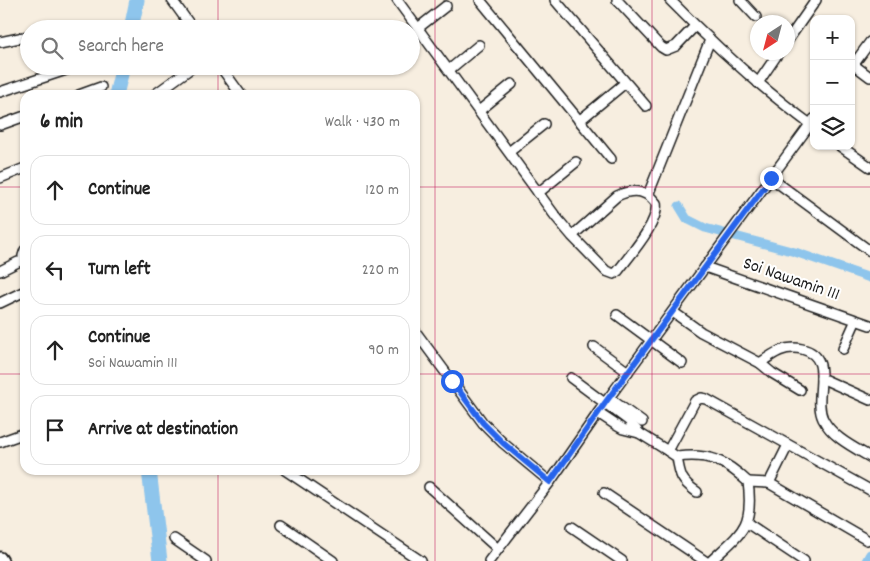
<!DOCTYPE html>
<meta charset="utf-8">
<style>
body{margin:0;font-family:Dekko,sans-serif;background:#f2f2f2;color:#222}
.controls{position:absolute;right:15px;top:15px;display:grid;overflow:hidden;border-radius:10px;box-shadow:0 1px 4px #0004}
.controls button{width:45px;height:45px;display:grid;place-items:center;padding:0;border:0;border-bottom:1px solid #e0e0e0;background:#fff;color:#222;font:25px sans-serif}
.compass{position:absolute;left:750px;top:15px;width:45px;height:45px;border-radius:50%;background:#fff;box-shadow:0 1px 4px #0004;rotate:216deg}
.stop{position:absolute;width:15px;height:15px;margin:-11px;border:4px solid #2563eb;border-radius:50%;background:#fff}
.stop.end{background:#2563eb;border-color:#fff;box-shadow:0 1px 5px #0008}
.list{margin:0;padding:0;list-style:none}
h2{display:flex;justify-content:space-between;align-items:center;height:65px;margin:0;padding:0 20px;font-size:21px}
h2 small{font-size:16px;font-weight:400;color:#767676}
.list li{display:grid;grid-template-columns:32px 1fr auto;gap:15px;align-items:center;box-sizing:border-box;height:70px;margin:0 10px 10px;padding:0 10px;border:1px solid #e0e0e0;border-radius:15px}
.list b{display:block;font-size:19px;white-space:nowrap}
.list p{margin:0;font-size:16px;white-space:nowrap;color:#767676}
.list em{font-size:16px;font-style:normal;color:#767676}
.icon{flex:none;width:28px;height:28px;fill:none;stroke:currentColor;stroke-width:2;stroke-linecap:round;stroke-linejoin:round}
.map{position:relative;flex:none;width:870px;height:561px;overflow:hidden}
.search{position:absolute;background:#fff;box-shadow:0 1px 4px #0004;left:20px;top:20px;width:400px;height:55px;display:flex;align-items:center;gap:12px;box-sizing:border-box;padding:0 18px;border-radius:28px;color:#767676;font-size:19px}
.panel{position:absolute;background:#fff;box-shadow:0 1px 4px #0004;left:20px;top:90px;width:400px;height:385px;border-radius:15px}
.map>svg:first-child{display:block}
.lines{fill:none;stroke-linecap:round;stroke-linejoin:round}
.canal{stroke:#8ec5ec;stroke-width:9}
.river{stroke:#8ec5ec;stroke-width:15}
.minor-casing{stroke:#1c1c1c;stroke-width:12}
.major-casing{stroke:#1c1c1c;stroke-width:15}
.minor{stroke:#fff;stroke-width:9}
.major{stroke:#fff;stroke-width:11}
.route{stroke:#2563eb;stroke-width:6}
.grid{fill:none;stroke:#c2185b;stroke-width:1;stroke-opacity:0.55}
.labels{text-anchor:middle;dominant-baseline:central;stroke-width:4;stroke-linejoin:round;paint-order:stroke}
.street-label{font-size:18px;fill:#1c1c1c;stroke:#fff}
</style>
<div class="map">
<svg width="870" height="561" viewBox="0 0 870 561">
<rect width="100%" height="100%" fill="#f7eee0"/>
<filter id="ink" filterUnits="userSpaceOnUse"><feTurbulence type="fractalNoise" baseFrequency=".02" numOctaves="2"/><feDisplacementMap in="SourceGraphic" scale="10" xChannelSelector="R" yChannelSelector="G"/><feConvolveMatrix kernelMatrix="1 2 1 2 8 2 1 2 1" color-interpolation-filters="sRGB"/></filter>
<g filter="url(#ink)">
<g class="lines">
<g class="canal">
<path d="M679,206L687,219L705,228L795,252L870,278"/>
<path d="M866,561L870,554"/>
</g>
<g class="river">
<path d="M131,29L137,0"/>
<path d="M116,95L123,66"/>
<path d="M149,470L160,561"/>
</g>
<defs>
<g id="minor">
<path d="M172,0L193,29"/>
<path d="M397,0L556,217L572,236L606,271L614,274L618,271C629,256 660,222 656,203C646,189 631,189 617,196L572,236"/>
<path d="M480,0L611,159"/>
<path d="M555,0L646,106"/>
<path d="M617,0L661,47L666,50L676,46L695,26"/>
<path d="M670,0C715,46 762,89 814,127"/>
<path d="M740,0L756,17"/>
<path d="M418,28L446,6"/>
<path d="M788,40L816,0"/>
<path d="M0,42L29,36"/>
<path d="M854,65L870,77"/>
<path d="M220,66L241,95"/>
<path d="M851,68L870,42"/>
<path d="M449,70L479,45"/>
<path d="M758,83L779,52"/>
<path d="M0,92L78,66"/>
<path d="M79,95L101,87"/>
<path d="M154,95L194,66"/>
<path d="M479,111L512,84"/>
<path d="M579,121L625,83"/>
<path d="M0,125L25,116"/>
<path d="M840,146L870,167"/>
<path d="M509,152L544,124"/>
<path d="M0,178L25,168"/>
<path d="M771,178L870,251"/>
<path d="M538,193L576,162"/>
<path d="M648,195L710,40"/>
<path d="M25,250L23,256L25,263"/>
<path d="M705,267L870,325"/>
<path d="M0,271L18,262"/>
<path d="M0,303L25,291"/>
<path d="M673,312L701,332L760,363L772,373L800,390"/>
<path d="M617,315L682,363"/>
<path d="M415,331L483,423L503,443L550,482"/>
<path d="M594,347L628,372"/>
<path d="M843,349L856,320"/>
<path d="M760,363C774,353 785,345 802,349C836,357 812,396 823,419C832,437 853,447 870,457"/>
<path d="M571,378L629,421L639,433"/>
<path d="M821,378L870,400"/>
<path d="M609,398L642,422"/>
<path d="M598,413L616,425L623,429L639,433L668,451"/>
<path d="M0,442L25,433"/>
<path d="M677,457C708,453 725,460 748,482C754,527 742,532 711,561"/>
<path d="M285,470L421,561"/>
<path d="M748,482L769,483L788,445"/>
<path d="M769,483L867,540"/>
<path d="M429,487L498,549"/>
<path d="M697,492C681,481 680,476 677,457L668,451L695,401L701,398L706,399L870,490"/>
<path d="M604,493L705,561"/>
<path d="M747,523L804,561"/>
<path d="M281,525L333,561"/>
<path d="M572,527L622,561"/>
<path d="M174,539L206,561"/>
<path d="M489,561L550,482L605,403L814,119"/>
</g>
<path id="major" d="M0,558L2,561"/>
</defs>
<use href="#minor" class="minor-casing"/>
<use href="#major" class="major-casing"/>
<use href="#minor" class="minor"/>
<use href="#major" class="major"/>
</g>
</g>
<g class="lines" filter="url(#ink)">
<path class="route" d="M452,381L483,423L503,443L550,482L605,403L771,178"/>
</g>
<path class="grid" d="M218,0V29M435,0V561M652,0V561M218,66V95M0,187H25M415,187H870M0,374H25M415,374H870M218,470V561"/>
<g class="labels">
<g class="street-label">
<text transform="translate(791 280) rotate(19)">Soi Nawamin 111</text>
</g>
</g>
</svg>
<div class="controls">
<button>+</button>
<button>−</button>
<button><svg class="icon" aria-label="layers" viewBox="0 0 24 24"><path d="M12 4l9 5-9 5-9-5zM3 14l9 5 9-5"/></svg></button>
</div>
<svg class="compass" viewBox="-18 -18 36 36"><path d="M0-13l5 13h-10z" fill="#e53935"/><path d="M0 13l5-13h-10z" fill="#767676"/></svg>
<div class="stop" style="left:452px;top:381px"></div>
<div class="stop end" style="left:771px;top:178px"></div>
<div class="search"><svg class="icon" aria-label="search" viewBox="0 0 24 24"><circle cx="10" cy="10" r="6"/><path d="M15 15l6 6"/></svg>Search here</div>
<section class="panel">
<h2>6 min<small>Walk · 430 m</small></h2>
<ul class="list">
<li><svg class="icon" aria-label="ahead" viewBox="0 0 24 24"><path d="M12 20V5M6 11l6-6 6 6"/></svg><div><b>Continue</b></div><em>120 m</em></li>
<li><svg class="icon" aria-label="left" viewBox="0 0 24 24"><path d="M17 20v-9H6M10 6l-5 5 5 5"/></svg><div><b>Turn left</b></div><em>220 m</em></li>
<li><svg class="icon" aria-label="ahead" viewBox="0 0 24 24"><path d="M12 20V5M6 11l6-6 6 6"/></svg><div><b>Continue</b><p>Soi Nawamin 111</p></div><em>90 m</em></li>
<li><svg class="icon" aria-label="arrive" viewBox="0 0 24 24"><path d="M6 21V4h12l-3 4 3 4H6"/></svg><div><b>Arrive at destination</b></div></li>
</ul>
</section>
</div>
